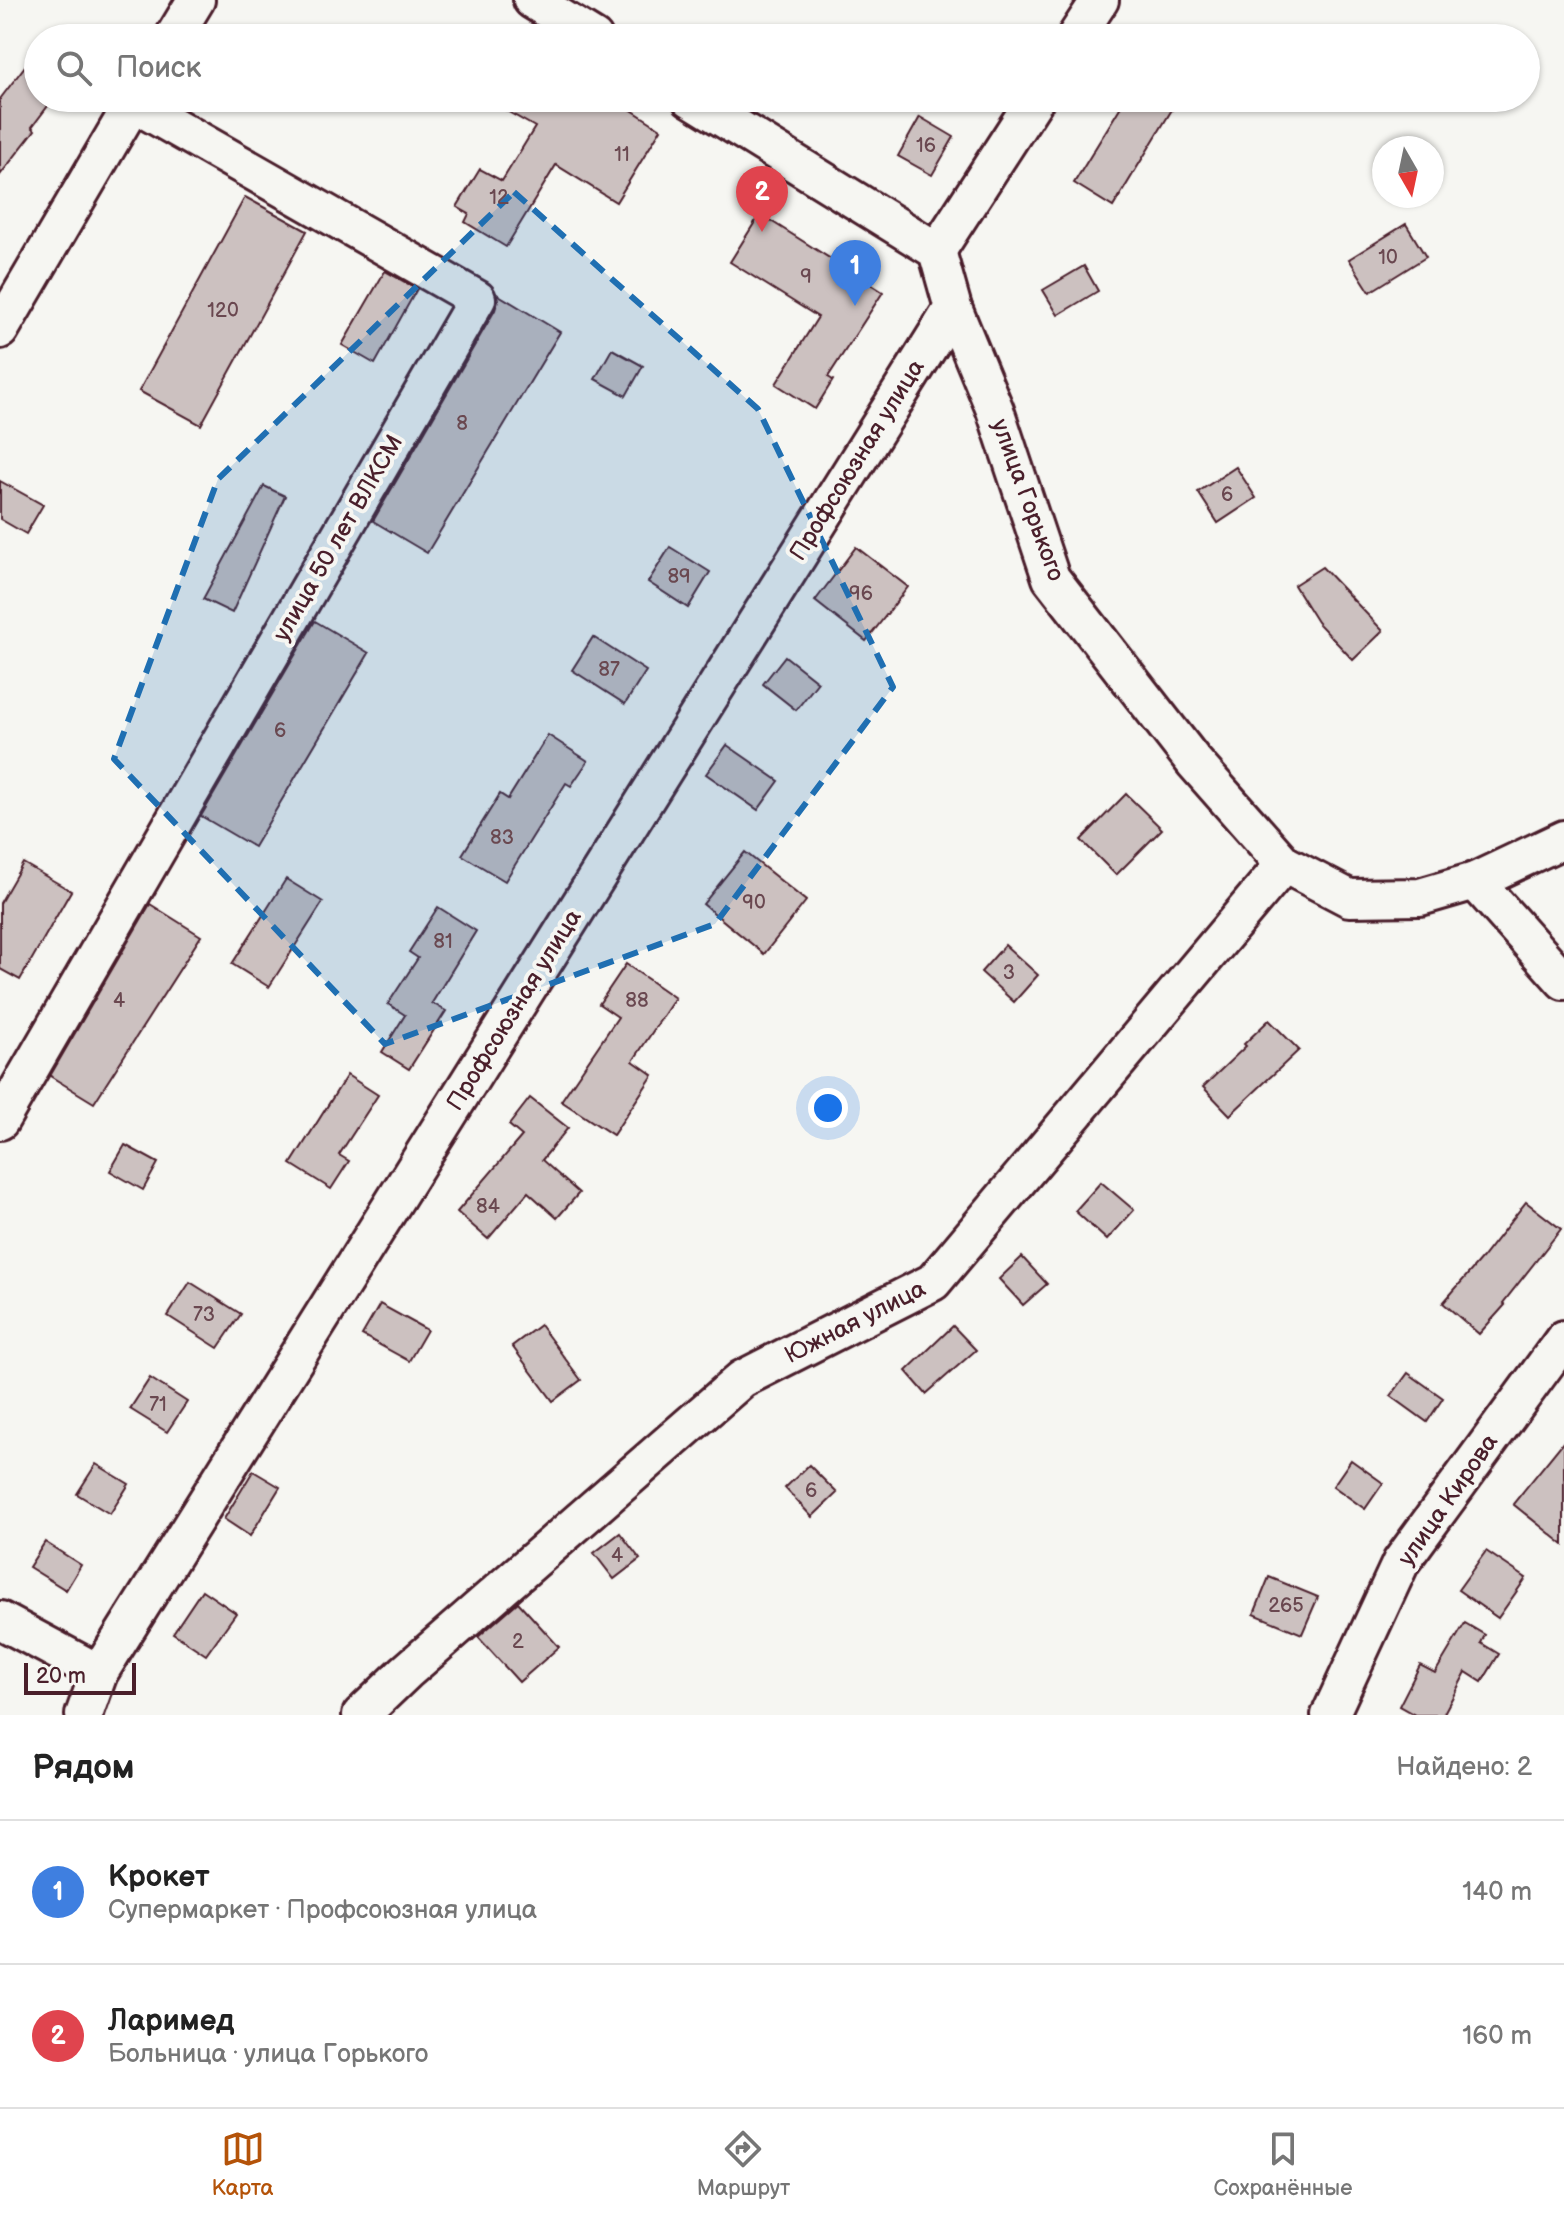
<!DOCTYPE html>
<html lang="ru">
<meta charset="utf-8">
<style>
body{margin:0;font-family:"Balsamiq Sans",sans-serif;background:#f2f2f2;color:#222}
.compass{position:absolute;left:1372px;top:136px;width:72px;height:72px;border-radius:50%;background:#fff;box-shadow:0 2px 6px #0004;rotate:171deg}
.scale{position:absolute;left:24px;bottom:20px;width:112px;box-sizing:border-box;padding-left:8px;border:4px solid #4a1f2b;border-top:0;font-size:22px;line-height:28px;white-space:nowrap;color:#4a1f2b;-webkit-text-stroke:6px #f6f6f2;paint-order:stroke}
.you{position:absolute;left:828px;top:1108px;width:28px;height:28px;margin:-20px;border:6px solid #fff;border-radius:50%;background:#1a73e8;box-shadow:0 0 0 12px #1a73e833}
.badge{display:grid;place-items:center;width:52px;height:52px;border-radius:50%;background:#b45309;color:#fff;font-size:26px;font-weight:700}
.pin{position:absolute;translate:-50% -66px;filter:drop-shadow(0 2px 4px #0008)}
.pin::after{content:'';position:absolute;top:42px;width:28px;height:24px;background:inherit;clip-path:polygon(0 0,100% 0,50% 100%)}
.list{margin:0;padding:0;list-style:none}
h2{display:flex;justify-content:space-between;align-items:center;height:104px;margin:0;padding:0 32px;font-size:34px}
h2 small{font-size:26px;font-weight:400;color:#767676}
.list li{display:grid;grid-template-columns:52px 1fr auto;gap:24px;align-items:center;box-sizing:border-box;height:144px;padding:0 32px;border-top:2px solid #e0e0e0}
.list b{display:block;font-size:30px;white-space:nowrap}
.list p{margin:0;font-size:26px;white-space:nowrap;color:#767676}
.list em{font-size:26px;font-style:normal;color:#767676}
.icon{flex:none;width:44px;height:44px;fill:none;stroke:currentColor;stroke-width:2;stroke-linecap:round;stroke-linejoin:round}
.map{position:relative;flex:none;width:1564px;height:1715px;overflow:hidden}
.search{position:absolute;background:#fff;box-shadow:0 2px 6px #0004;left:24px;right:24px;top:24px;height:88px;display:flex;align-items:center;gap:20px;box-sizing:border-box;padding:0 28px;border-radius:44px;color:#767676;font-size:30px}
.sheet{height:392px;background:#fff}
nav{display:flex;justify-content:space-around;align-items:center;box-sizing:border-box;height:112px;border-top:2px solid #e0e0e0;background:#fff;font-size:22px;color:#767676}
nav a{display:grid;justify-items:center;gap:4px}
nav .on{color:#b45309}
.map>svg:first-child{display:block}
.building{fill:#ccc1c0;stroke:#4a1f2b;stroke-width:2}
.lines{fill:none;stroke-linecap:round;stroke-linejoin:round}
.minor-casing{stroke:#4a1f2b;stroke-width:42}
.minor{stroke:#f6f6f2;stroke-width:36}
.marked{fill:#1f6fb2;fill-opacity:0.2;stroke:#1f6fb2;stroke-width:6;stroke-dasharray:16 10;stroke-linejoin:round}
.labels{text-anchor:middle;dominant-baseline:central;stroke-width:8;stroke-linejoin:round;paint-order:stroke}
.number-label{font-size:20px;fill:#6a4850}
.street-label{font-size:24px;fill:#4a1f2b;stroke:#f6f6f2}
</style>
<div class="map">
<svg width="1564" height="1715" viewBox="0 0 1564 1715">
<rect width="100%" height="100%" fill="#f6f6f2"/>
<filter id="ink" filterUnits="userSpaceOnUse"><feTurbulence type="fractalNoise" baseFrequency=".0125" numOctaves="2"/><feDisplacementMap in="SourceGraphic" scale="16" xChannelSelector="R" yChannelSelector="G"/><feConvolveMatrix kernelMatrix="1 2 1 2 8 2 1 2 1" color-interpolation-filters="sRGB"/></filter>
<g filter="url(#ink)">
<g class="building">
<path d="M38,49V98H54L32,127L35,130L0,175V99Z"/>
<path d="M484,98H613L661,129L616,202L556,165L506,247L465,222L469,214L457,207L480,169L502,181L535,127Z"/>
<path d="M1126,98H1179L1113,207L1074,183Z"/>
<path d="M920,117L954,137L932,175L898,156Z"/>
<path d="M245,197L307,231L201,425L139,391Z"/>
<path d="M760,214L883,292L828,377L833,380L815,409L776,384L818,317L730,262Z"/>
<path d="M1406,224L1426,257L1370,292L1349,259Z"/>
<path d="M1084,266L1098,291L1058,315L1043,290Z"/>
<path d="M385,271L417,289L375,364L342,345Z"/>
<path d="M497,294L560,332L427,553L373,521L495,310L498,300Z"/>
<path d="M612,349L643,366L626,396L595,379Z"/>
<path d="M1236,467L1256,498L1218,523L1198,492Z"/>
<path d="M0,481L43,505L26,534L0,519Z"/>
<path d="M264,486L285,496L232,613L203,599Z"/>
<path d="M670,547L710,572L688,608L648,582Z"/>
<path d="M856,547L908,587L866,641L815,601Z"/>
<path d="M1322,567L1383,631L1353,660L1317,622L1294,585Z"/>
<path d="M315,621L369,653L254,847L201,816Z"/>
<path d="M593,637L646,671L625,704L572,670Z"/>
<path d="M785,656L818,682L796,710L763,684Z"/>
<path d="M548,735L588,761L571,786L566,783L505,881L462,855L500,794L508,799Z"/>
<path d="M727,745L779,781L758,810L706,774Z"/>
<path d="M1126,794L1162,829L1116,875L1081,840Z"/>
<path d="M745,852L806,901L764,954L703,904Z"/>
<path d="M23,863L71,891L20,980L0,969V903Z"/>
<path d="M286,879L323,902L269,987L232,964Z"/>
<path d="M150,904L201,936L94,1103L50,1076Z"/>
<path d="M438,907L476,931L432,1003L446,1011L409,1069L382,1052L405,1015L388,1004L418,958L409,952Z"/>
<path d="M1005,945L1038,975L1014,1002L981,972Z"/>
<path d="M626,964L675,998L633,1061L653,1075L613,1135L561,1101L618,1017L599,1004Z"/>
<path d="M1269,1020L1299,1050L1230,1115L1203,1087L1246,1046L1244,1044Z"/>
<path d="M347,1075L378,1095L339,1155L349,1161L331,1189L291,1164Z"/>
<path d="M530,1098L568,1128L542,1160L579,1193L557,1218L528,1192L488,1239L457,1212L522,1136L509,1125Z"/>
<path d="M125,1145L158,1163L143,1190L110,1171Z"/>
<path d="M1101,1182L1134,1210L1107,1240L1075,1211Z"/>
<path d="M1526,1202L1561,1229L1503,1303L1505,1305L1479,1334L1443,1303L1482,1258Z"/>
<path d="M1022,1257L1047,1284L1023,1305L999,1279Z"/>
<path d="M190,1282L241,1314L218,1348L168,1316Z"/>
<path d="M380,1304L427,1330L409,1361L362,1335Z"/>
<path d="M540,1325L581,1380L553,1401L512,1346Z"/>
<path d="M953,1326L976,1350L926,1394L906,1371Z"/>
<path d="M1408,1373L1443,1398L1427,1422L1391,1396Z"/>
<path d="M150,1378L187,1402L167,1432L130,1409Z"/>
<path d="M1564,1441V1545L1513,1504Z"/>
<path d="M1351,1460L1383,1483L1365,1509L1333,1486Z"/>
<path d="M96,1464L129,1484L110,1514L77,1494Z"/>
<path d="M809,1465L837,1493L812,1517L785,1488Z"/>
<path d="M253,1471L280,1487L250,1536L224,1519Z"/>
<path d="M620,1533L640,1559L614,1579L594,1553Z"/>
<path d="M45,1542L81,1565L66,1590L29,1567Z"/>
<path d="M1486,1551L1526,1578L1498,1618L1458,1590Z"/>
<path d="M1269,1577L1318,1597L1302,1634L1254,1614Z"/>
<path d="M202,1590L236,1613L206,1655L173,1633Z"/>
<path d="M518,1602L559,1647L519,1682L478,1637Z"/>
<path d="M1465,1623L1485,1635L1481,1643L1499,1654L1482,1682L1466,1672L1443,1715H1415L1399,1706L1420,1665L1435,1673Z"/>
</g>
<g class="lines">
<defs>
<g id="minor">
<path d="M532,0L594,38"/>
<path d="M173,38L196,0"/>
<path d="M1075,38L1100,0"/>
<path d="M690,98L937,251L953,308L995,410L1051,578L1194,762L1284,864L1349,898L1420,897L1475,881L1564,839"/>
<path d="M937,251L1036,98"/>
<path d="M0,330L136,98"/>
<path d="M1475,881L1564,981"/>
<path d="M0,1121L477,299L133,103"/>
<path d="M0,1620L99,1673"/>
<path d="M84,1715L99,1673L953,308"/>
<path d="M361,1715L406,1672L742,1379L933,1282L1284,864"/>
<path d="M1330,1715L1401,1562L1564,1339"/>
</g>
</defs>
<use href="#minor" class="minor-casing"/>
<use href="#minor" class="minor"/>
</g>
</g>
<path class="marked" d="M514,192L758,409L893,687L715,924L385,1044L114,759L218,479Z"/>
<g class="labels">
<g class="number-label">
<text x="926" y="146">16</text>
<text x="622" y="155">11</text>
<text x="499" y="198">12</text>
<text x="1388" y="258">10</text>
<text x="806" y="277">9</text>
<text x="223" y="311">120</text>
<text x="462" y="424">8</text>
<text x="1227" y="495">6</text>
<text x="679" y="577">89</text>
<text x="861" y="594">96</text>
<text x="609" y="670">87</text>
<text x="280" y="731">6</text>
<text x="502" y="838">83</text>
<text x="754" y="903">90</text>
<text x="443" y="942">81</text>
<text x="1009" y="973">3</text>
<text x="119" y="1001">4</text>
<text x="637" y="1001">88</text>
<text x="488" y="1207">84</text>
<text x="204" y="1315">73</text>
<text x="158" y="1405">71</text>
<text x="811" y="1491">6</text>
<text x="617" y="1556">4</text>
<text x="1286" y="1606">265</text>
<text x="518" y="1642">2</text>
</g>
<g class="street-label">
<text transform="translate(857 460) rotate(-58)">Профсоюзная улица</text>
<text transform="translate(1028 500) rotate(70)">улица Горького</text>
<text transform="translate(338 538) rotate(-60)">улица 50 лет ВЛКСМ</text>
<text transform="translate(514 1010) rotate(-58)">Профсоюзная улица</text>
<text transform="translate(855 1322) rotate(-27)">Южная улица</text>
<text transform="translate(1448 1500) rotate(-55)">улица Кирова</text>
</g>
</g>
</svg>
<svg class="compass" viewBox="-18 -18 36 36"><path d="M0-13l5 13h-10z" fill="#e53935"/><path d="M0 13l5-13h-10z" fill="#767676"/></svg>
<div class="scale">20 m</div>
<div class="you"></div>
<div class="pin badge" style="left:855px;top:306px;background:#3f7fe0">1</div>
<div class="pin badge" style="left:762px;top:232px;background:#e0444e">2</div>
<div class="search"><svg class="icon" aria-label="search" viewBox="0 0 24 24"><circle cx="10" cy="10" r="6"/><path d="M15 15l6 6"/></svg>Поиск</div>
</div>
<section class="sheet">
<h2>Рядом<small>Найдено: 2</small></h2>
<ul class="list">
<li><span class="badge" style="background:#3f7fe0">1</span><div><b>Крокет</b><p>Супермаркет · Профсоюзная улица</p></div><em>140 m</em></li>
<li><span class="badge" style="background:#e0444e">2</span><div><b>Ларимед</b><p>Больница · улица Горького</p></div><em>160 m</em></li>
</ul>
</section>
<nav>
<a class="on"><svg class="icon" aria-label="map" viewBox="0 0 24 24"><path d="M3 6l6-2 6 2 6-2v14l-6 2-6-2-6 2zM9 4v14M15 6v14"/></svg>Карта</a>
<a><svg class="icon" aria-label="directions" viewBox="0 0 24 24"><path d="M12 3l9 9-9 9-9-9zM9 14v-3h6M13 9l2 2-2 2"/></svg>Маршрут</a>
<a><svg class="icon" aria-label="saved" viewBox="0 0 24 24"><path d="M7 4h10v16l-5-4-5 4z"/></svg>Сохранённые</a>
</nav>
